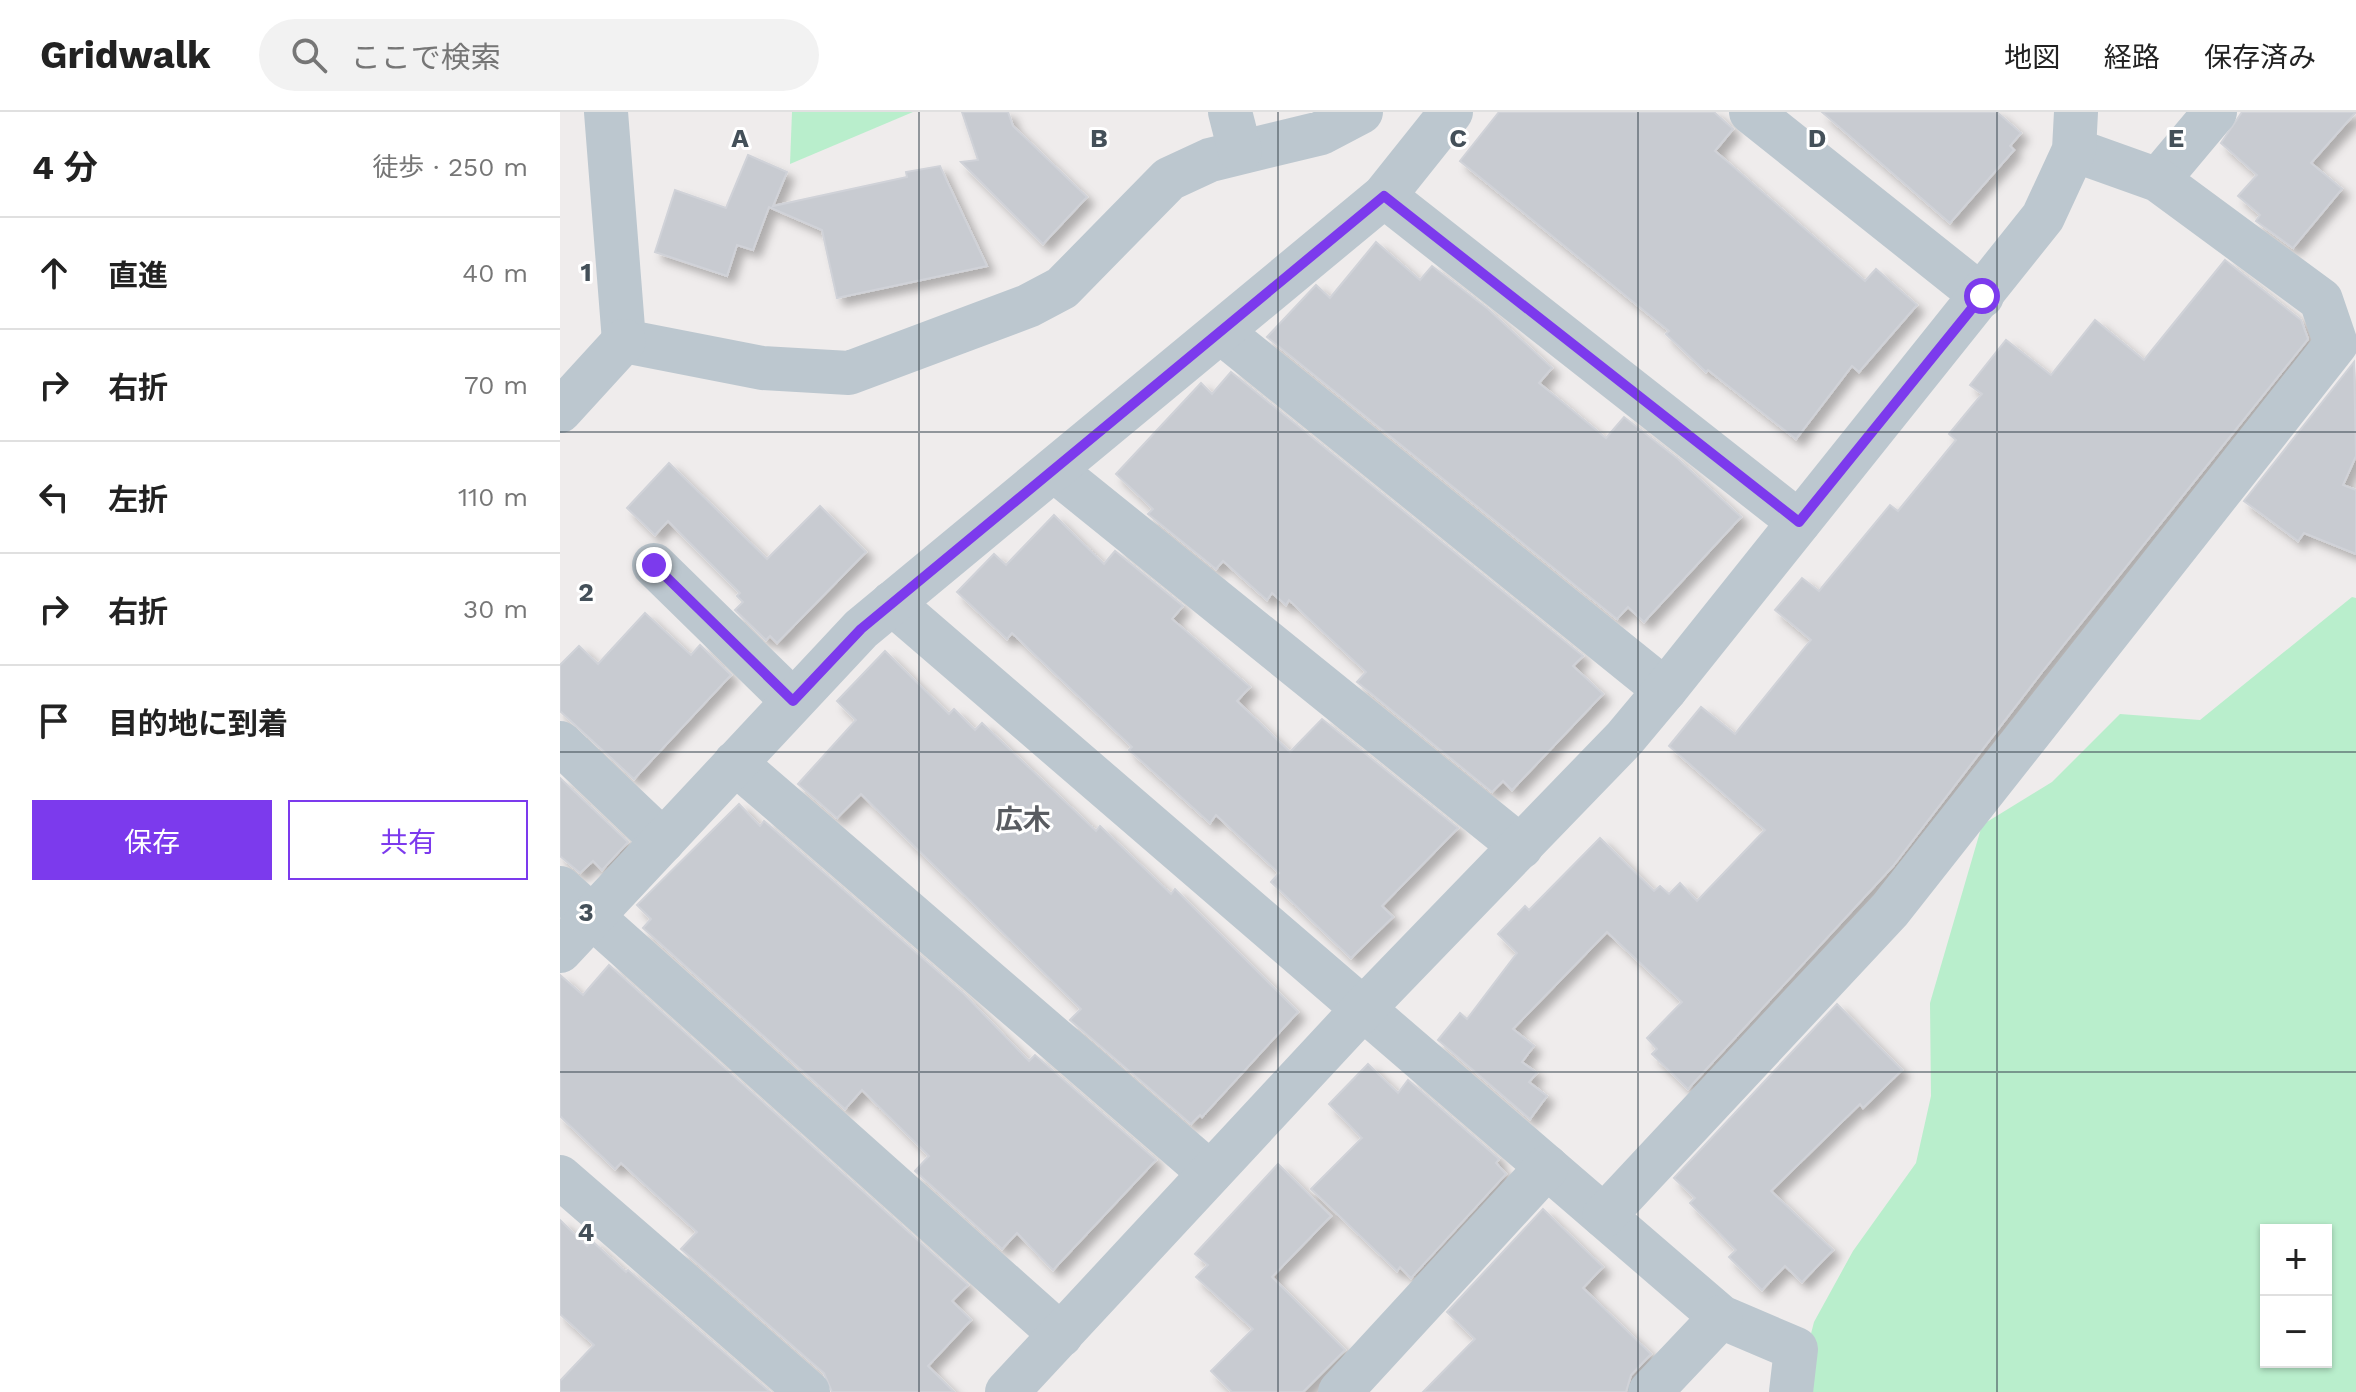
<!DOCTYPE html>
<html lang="ja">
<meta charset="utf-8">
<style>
body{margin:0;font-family:"Work Sans","Noto Sans JP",sans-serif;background:#f2f2f2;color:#222}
.controls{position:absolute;right:24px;bottom:24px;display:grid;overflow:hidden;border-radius:0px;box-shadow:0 2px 6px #0004}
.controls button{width:72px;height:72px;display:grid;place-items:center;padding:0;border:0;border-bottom:2px solid #e0e0e0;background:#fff;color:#222;font:40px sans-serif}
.stop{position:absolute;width:24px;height:24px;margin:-18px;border:6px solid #7c3aed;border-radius:50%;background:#fff}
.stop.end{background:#7c3aed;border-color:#fff;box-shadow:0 2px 8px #0008}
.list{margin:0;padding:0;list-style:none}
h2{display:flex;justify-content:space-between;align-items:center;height:104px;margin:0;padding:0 32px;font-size:34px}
h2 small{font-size:26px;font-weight:400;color:#767676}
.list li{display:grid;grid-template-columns:52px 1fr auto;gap:24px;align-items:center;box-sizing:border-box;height:112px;padding:0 32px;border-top:2px solid #e0e0e0}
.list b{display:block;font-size:30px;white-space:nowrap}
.list em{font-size:26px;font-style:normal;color:#767676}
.actions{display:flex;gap:16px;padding:24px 32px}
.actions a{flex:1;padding:18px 0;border:2px solid #7c3aed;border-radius:0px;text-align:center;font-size:28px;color:#7c3aed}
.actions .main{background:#7c3aed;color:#fff}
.icon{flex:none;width:44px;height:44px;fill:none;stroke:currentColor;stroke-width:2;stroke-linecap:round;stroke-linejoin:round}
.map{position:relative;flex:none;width:1796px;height:1280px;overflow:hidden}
header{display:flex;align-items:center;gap:48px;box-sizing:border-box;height:112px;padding:0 40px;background:#fff;border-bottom:2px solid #e0e0e0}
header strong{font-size:38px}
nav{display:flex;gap:44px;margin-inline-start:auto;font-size:28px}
.search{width:560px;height:72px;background:#f2f2f2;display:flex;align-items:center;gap:20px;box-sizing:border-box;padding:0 28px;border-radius:44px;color:#767676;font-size:30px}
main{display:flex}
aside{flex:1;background:#fff}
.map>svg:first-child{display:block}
.green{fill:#b9eecc;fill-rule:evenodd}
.building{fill:#c8cbd1;stroke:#d0d2d8;stroke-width:2;filter:url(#shadow)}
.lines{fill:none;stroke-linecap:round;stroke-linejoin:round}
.minor{stroke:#bcc7cf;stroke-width:44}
.tertiary{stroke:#bcc7cf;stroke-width:44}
.route{stroke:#7c3aed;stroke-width:10}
.grid{fill:none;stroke:#445059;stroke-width:2;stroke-opacity:0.55}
.labels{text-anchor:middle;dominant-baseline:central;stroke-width:6;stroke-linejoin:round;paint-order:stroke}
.quarter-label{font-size:28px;font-weight:bold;fill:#595c61;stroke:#fff}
.grid-label{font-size:26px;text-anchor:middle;font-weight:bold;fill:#445059;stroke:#fff;stroke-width:6;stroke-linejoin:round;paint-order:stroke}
</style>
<header>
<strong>Gridwalk</strong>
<div class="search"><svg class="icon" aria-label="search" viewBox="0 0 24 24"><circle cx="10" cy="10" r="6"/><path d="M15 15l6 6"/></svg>ここで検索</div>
<nav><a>地図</a><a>経路</a><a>保存済み</a></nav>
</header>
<main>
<aside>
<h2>4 分<small>徒歩 · 250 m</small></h2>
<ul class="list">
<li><svg class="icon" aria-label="ahead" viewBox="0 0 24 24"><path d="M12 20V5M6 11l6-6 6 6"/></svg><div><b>直進</b></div><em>40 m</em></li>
<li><svg class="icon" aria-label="right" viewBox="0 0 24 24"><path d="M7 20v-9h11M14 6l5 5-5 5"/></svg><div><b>右折</b></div><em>70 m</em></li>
<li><svg class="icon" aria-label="left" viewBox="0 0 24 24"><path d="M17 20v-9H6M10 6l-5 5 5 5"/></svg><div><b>左折</b></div><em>110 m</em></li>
<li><svg class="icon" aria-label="right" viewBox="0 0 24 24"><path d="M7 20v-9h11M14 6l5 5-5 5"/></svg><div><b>右折</b></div><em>30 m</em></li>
<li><svg class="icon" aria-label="arrive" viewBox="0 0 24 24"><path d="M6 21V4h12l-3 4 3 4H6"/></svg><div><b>目的地に到着</b></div></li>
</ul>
<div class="actions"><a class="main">保存</a><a>共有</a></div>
</aside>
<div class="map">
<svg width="1796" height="1280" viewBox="0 0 1796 1280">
<defs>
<filter id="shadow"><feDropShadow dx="7" dy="7" stdDeviation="4" flood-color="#0004"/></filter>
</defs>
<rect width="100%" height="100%" fill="#efecec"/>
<g class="green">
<path d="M232,0H353L230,52Z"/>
<path d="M1792,485L1796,486V1280H1236L1254,1210L1293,1139L1356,1051L1371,984L1370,891L1422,713L1492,670L1560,602L1640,608ZM1706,1118H1766V1250H1706Z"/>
</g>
<g class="building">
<path d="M402,0H448L453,14L527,85L483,132L401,50L418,48Z"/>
<path d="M939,0H1154L1173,17L1155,39L1305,169L1316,157L1357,193L1299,260L1292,254L1236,327L1148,258L1146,260L1106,222L1109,219L900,49Z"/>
<path d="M1262,0H1437L1461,21L1450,34L1454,38L1390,111Z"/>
<path d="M1682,0H1796L1751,51L1782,77L1733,136L1696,109L1700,103L1678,84L1697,63L1661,31Z"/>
<path d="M188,43L227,60L213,94L347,65L346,60L380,54L427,154L277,186L262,118L209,95L193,138L177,133L167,164L95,140L115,78L166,96Z"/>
<path d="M816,130L860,168L872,154L928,197L992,256L979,271L1046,326L1064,305L1118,347L1181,405L1084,510L1068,495L1057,507L707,225L756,173L770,186Z"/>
<path d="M1665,148L1741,208L1748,227L1482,560L1333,754L1128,977L1092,942L1097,937L1087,926L1122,890L1047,820L953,917L974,934L962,950L977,961L969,970L987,984L970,1007L878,928L900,901L907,907L957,841L938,822L965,794L969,798L1040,726L1094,779L1100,774L1109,782L1120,771L1137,789L1205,718L1109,634L1141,595L1175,622L1251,528L1215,498L1242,466L1259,479L1330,393L1338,399L1396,328L1389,322L1422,282L1410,273L1446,228L1491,263L1535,208L1584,248Z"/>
<path d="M1794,250L1796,344L1783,373L1796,378V442L1744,421L1738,429L1684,389Z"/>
<path d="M671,260L1023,544L1013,554L1043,582L952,678L943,669L932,680L797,570L806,560L729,488L726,493L712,481L707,488L663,449L656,457L588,402L593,397L556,362L641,271L652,282Z"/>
<path d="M109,351L207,447L260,394L306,440L217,531L210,524L206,528L175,498L183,490L177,484L180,481L108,409L95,423L67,396Z"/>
<path d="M494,403L544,452L555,439L623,494L612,507L690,575L677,589L730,640L762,607L898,716L822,794L833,805L791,846L711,770L719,761L656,703L650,711L569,638L572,635L452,521L447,527L397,480L434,442L446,453Z"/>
<path d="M85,501L131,543L140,533L171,563L74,667L0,599V553L19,534L38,552Z"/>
<path d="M325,539L389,602L394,597L415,618L422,611L536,719L540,714L611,782L615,777L738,900L642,1005L640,1003L631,1012L510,908L521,897L301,682L277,706L238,672L296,608L277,589Z"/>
<path d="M0,666L68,730L42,758L33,749L20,761L0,744Z"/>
<path d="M179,692L200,714L204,709L404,882L469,949L475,943L596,1048L493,1158L457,1121L442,1137L355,1059L369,1044L302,978L285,997L83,816L91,807L77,793Z"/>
<path d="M49,853L408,1173L392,1189L411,1208L368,1254L394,1280H272L264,1261L121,1137L137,1120L61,1051L55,1057L0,1004V863L23,883Z"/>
<path d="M1277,892L1342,958L1303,996L1300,992L1211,1079L1273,1138L1242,1170L1225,1154L1202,1178L1169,1145L1176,1138L1130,1091L1135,1086L1114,1066Z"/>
<path d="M808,952L838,981L848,968L939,1047L936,1051L946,1062L851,1166L840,1155L837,1159L751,1077L802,1026L769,992Z"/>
<path d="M718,1052L771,1104L712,1165L785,1238L743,1280H672L651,1259L693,1217L636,1165L648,1153L635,1142Z"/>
<path d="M983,1097L1043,1155L1023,1176L1091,1242L1071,1263L1066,1280H863L915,1227L887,1200Z"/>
<path d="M0,1108L27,1134L32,1129L66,1160L68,1158L210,1280H0V1269L34,1233L0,1202Z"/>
</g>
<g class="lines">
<g class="minor">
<path d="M46,0L64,229L202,256L289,261L468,194L502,176L609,67L650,48L761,21L801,0"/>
<path d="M670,0L680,39"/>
<path d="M1191,0L1422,184"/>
<path d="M1598,68L1655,0"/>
<path d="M824,84L1239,410"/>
<path d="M661,220L1105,578"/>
<path d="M0,299L64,229"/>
<path d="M494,358L961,735"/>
<path d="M94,453L233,589"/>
<path d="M332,491L1161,1205L1236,1237L1231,1280"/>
<path d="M0,631L103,729"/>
<path d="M175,651L650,1061"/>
<path d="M0,776L501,1223"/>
<path d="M0,839L301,517L824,84L891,0"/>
<path d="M0,1065L248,1280"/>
<path d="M1044,1104L1330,798L1776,232L1761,188L1598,68L1514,38"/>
<path d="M780,1280L987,1055"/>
<path d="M1090,1280L1161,1205"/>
</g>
<path class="tertiary" d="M447,1280L803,897L1064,627L1105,578L1483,105L1514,38L1516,0"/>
</g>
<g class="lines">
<path class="route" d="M94,453L233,589L301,517L824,84L1239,410L1422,184"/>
</g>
<path class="grid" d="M359,0V1280M718,0V1280M1078,0V1280M1437,0V1280M0,320H1796M0,640H1796M0,960H1796"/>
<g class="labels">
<g class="quarter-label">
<text x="463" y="707">広木</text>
</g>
</g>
<g class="grid-label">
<text x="180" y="35">A</text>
<text x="539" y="35">B</text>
<text x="898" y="35">C</text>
<text x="1257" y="35">D</text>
<text x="1616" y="35">E</text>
<text x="26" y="169">1</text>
<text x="26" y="489">2</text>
<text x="26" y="809">3</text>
<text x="26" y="1129">4</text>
</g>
</svg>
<div class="controls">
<button>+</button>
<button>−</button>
</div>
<div class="stop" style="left:1422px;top:184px"></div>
<div class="stop end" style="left:94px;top:453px"></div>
</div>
</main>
